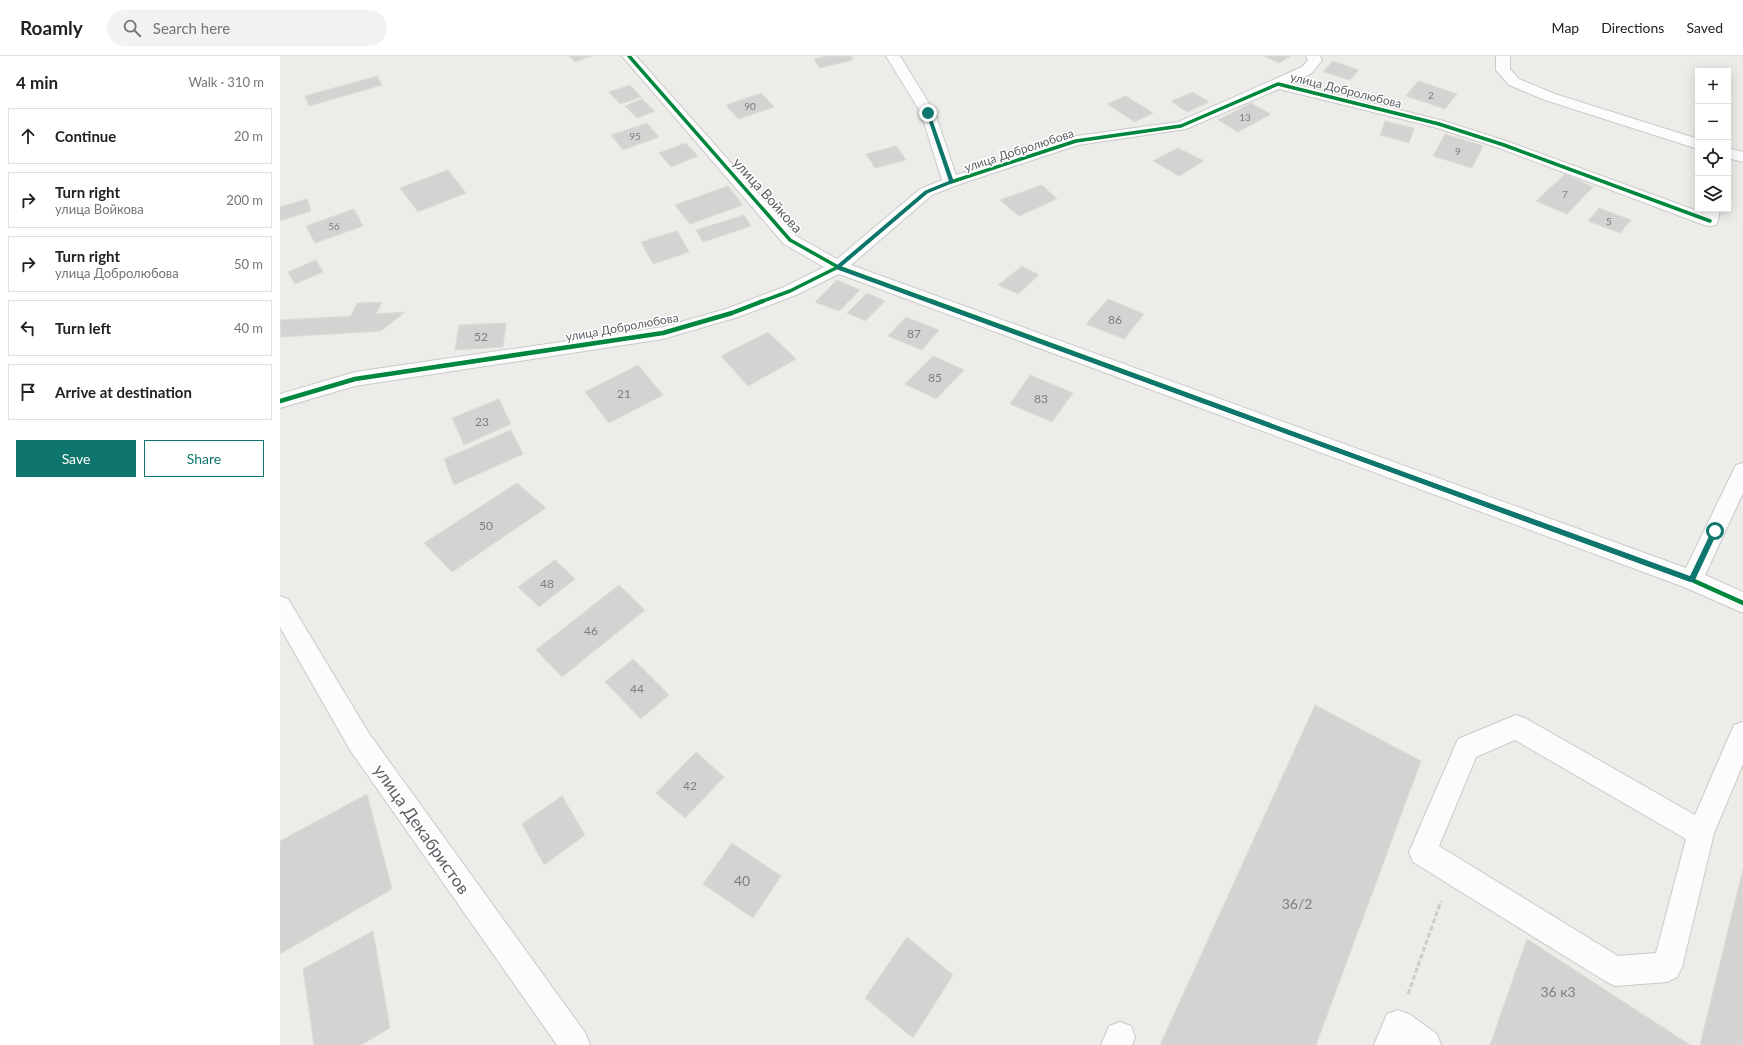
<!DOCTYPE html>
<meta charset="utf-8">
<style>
body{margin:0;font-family:Lato,sans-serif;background:#f2f2f2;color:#202124}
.controls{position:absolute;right:12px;top:12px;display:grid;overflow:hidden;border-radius:0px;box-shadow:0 2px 10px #0003}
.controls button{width:36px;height:36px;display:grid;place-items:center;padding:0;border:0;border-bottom:1px solid #e0e0e0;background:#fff;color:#202124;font:20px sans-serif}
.stop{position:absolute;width:12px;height:12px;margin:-9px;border:3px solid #0f766e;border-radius:50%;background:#fff}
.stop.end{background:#0f766e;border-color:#fff;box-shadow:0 1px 4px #0008}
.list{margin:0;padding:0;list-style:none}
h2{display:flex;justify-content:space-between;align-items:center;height:52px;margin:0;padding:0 16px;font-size:17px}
h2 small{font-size:13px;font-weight:400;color:#757577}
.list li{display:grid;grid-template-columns:26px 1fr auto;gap:12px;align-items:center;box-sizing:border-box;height:56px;margin:0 8px 8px;padding:0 8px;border:1px solid #e0e0e0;border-radius:0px}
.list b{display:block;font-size:15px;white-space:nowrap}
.list p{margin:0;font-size:13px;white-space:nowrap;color:#757577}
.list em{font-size:13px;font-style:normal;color:#757577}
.actions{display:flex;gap:8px;padding:12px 16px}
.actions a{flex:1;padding:9px 0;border:1px solid #0f766e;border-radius:0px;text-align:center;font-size:14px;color:#0f766e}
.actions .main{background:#0f766e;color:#fff}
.icon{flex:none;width:22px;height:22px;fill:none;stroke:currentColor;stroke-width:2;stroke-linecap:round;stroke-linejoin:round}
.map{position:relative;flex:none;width:1463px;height:989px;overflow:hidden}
header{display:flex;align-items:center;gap:24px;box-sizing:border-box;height:56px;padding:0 20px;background:#fff;border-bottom:1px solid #e0e0e0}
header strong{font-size:19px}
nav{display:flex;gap:22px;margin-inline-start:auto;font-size:14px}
.search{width:280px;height:36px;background:#f2f2f2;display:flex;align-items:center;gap:10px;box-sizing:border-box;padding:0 14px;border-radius:22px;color:#757577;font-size:15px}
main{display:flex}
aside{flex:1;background:#fff}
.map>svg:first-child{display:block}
.building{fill:#d3d3d1;stroke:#dcdbd7}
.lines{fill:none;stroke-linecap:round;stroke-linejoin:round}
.minor-casing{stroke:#cacaca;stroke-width:2}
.path{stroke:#c9cecb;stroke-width:3;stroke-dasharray:5 2.5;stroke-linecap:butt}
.minor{fill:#fcfcfc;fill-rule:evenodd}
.cycleway-far1-casing{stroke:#fff;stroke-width:5.5}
.cycleway-casing{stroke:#fff;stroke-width:7}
.cycleway-far1{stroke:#00873e;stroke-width:3.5}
.cycleway{stroke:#00873e;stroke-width:4.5}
.route{fill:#0f766e}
.labels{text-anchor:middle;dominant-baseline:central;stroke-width:3;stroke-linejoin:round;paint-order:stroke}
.far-number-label{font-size:10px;fill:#7c7f82}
.far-street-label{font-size:12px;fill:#5d6166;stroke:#fff}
.number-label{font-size:12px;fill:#7c7f82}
.street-label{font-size:14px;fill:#5d6166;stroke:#fff}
.near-number-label{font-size:14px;fill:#7c7f82}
.near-street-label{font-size:17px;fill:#5d6166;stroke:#fff}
</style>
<header>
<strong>Roamly</strong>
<div class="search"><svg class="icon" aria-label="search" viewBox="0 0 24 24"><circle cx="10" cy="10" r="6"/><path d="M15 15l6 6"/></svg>Search here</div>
<nav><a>Map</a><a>Directions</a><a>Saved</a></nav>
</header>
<main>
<aside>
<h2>4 min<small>Walk · 310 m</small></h2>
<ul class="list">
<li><svg class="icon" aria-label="ahead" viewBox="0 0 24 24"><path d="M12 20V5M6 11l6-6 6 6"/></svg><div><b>Continue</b></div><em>20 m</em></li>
<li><svg class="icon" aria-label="right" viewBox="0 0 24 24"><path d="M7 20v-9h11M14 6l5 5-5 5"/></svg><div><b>Turn right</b><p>улица Войкова</p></div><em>200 m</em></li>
<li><svg class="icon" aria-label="right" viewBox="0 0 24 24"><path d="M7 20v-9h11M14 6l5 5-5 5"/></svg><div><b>Turn right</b><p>улица Добролюбова</p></div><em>50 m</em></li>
<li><svg class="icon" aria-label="left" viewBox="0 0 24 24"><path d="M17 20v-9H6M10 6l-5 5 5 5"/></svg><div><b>Turn left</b></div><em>40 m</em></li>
<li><svg class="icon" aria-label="arrive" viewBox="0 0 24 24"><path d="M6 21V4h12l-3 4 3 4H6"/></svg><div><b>Arrive at destination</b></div></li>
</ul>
<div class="actions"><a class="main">Save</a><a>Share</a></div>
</aside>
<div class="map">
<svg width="1463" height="989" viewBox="0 0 1463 989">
<rect width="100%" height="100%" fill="#edece8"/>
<g class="building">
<path d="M289,0H312L295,6Z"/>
<path d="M547,0H571L573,4L540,12L534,3Z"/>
<path d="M984,0H1011L999,7Z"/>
<path d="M1053,5L1079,14L1070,24L1043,16Z"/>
<path d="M97,20L102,29L29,50L25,40Z"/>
<path d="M1138,25L1177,38L1165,53L1126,40Z"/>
<path d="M350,29L361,41L340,48L329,36Z"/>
<path d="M913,36L929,46L907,56L891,45Z"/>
<path d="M481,37L494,51L458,63L446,49Z"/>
<path d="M846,40L873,57L855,66L827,48Z"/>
<path d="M362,43L375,55L357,62L345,50Z"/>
<path d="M971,47L991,58L958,76L938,64Z"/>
<path d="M1105,65L1134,72L1129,87L1100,79Z"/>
<path d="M367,67L379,81L343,94L331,79Z"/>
<path d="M1165,78L1203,90L1192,112L1153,100Z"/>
<path d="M406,87L418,100L391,111L379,97Z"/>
<path d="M616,90L626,104L595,112L586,98Z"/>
<path d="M898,92L924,105L899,120L873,105Z"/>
<path d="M168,114L186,137L138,156L120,132Z"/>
<path d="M1285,118L1313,131L1287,158L1256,145Z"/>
<path d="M762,129L777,143L739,160L720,144Z"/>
<path d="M448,130L463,149L410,168L395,149Z"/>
<path d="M27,143L31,155L0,165V151Z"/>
<path d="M1319,152L1351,164L1340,177L1308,165Z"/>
<path d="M74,153L83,170L35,187L26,170Z"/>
<path d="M464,159L471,170L423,186L416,174Z"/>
<path d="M397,175L409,196L373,208L361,186Z"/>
<path d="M36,204L43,216L15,228L8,216Z"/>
<path d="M742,210L759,219L738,238L718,229Z"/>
<path d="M557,224L580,234L559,255L535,246Z"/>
<path d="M587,237L605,245L585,265L567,257Z"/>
<path d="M828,243L864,258L844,283L806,268Z"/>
<path d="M102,246L96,258L125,256L101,275L1,281L0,264L71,260L77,247Z"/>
<path d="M626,261L659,274L642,294L608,280Z"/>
<path d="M226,267L223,291L175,294L179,269Z"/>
<path d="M488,276L516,303L468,330L441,300Z"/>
<path d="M653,300L684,314L656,343L625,328Z"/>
<path d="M358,309L383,339L329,367L305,336Z"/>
<path d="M750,319L793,337L772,366L730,348Z"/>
<path d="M219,343L231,368L184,389L172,362Z"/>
<path d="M231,374L243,398L174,429L164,403Z"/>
<path d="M237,427L266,452L172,516L144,487Z"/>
<path d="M275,504L295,523L259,551L238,531Z"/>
<path d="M339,529L365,554L282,621L256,594Z"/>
<path d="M353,603L389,639L361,663L325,626Z"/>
<path d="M1035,649L1141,705L1036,989H880Z"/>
<path d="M416,696L444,721L405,762L376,737Z"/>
<path d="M87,738L112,833L0,898V785Z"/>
<path d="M282,740L305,779L264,809L242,768Z"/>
<path d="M452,787L501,820L473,862L423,828Z"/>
<path d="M1463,813V989H1420Z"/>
<path d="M93,875L110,972L81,989H34L23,913Z"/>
<path d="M627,881L673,919L633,982L585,942Z"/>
<path d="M1247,883L1410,989H1210Z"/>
</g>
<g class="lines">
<defs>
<g id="minor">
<path d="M342,0H356L516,180L557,203L640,133L662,124L641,57L606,0H620L655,57L676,119L796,80L898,66L1022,11L1028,4L1026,0H1040L1042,4L1032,17L1011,27L1164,65L1229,86L1423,157L1424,153H1440L1438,165L1436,169L1430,170L1424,169L1219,92L1154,71L999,33L906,73L798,89L677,129L652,139L571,209L1406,512L1456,409L1463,407V437L1425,519L1463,536V557L1404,531L559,218L516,239L458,261L383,283L75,330L0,352V338L75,316L383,271L446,253L504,231L544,211L504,188Z"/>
<path d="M1216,0H1230V13L1239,23L1275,38L1418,83V93L1265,44L1229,29L1216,14Z"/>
<path d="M1448,92L1463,96V106L1448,102Z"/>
<path d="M0,540L8,543L88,676L306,978L310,989H277L70,694L0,571Z"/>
<path d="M1236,659L1245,662L1415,759L1454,669L1463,666V708L1434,777L1402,911L1397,921L1387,926L1335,930L1325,925L1133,806L1129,796L1178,683ZM1235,684L1406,783L1376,897L1338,900L1159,790L1196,701Z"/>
<path d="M1118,954L1129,958L1157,978L1161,989H1094L1107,958Z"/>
<path d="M840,966L851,970L855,981L852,989H821L829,970Z"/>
</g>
</defs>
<use href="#minor" class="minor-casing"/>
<path class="path" d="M1128,938L1161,845"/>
<use href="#minor" class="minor"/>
<defs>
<g id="cycleway-far1">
<path d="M349,0L510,184L558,211L654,246"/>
<path d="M480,246L510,235L558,211L646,136L671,126L796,85L901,70L998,28L1159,68L1224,89L1430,165"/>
</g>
<g id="cycleway">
<path d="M651,245L1412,524L1463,547"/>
<path d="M0,345L75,323L383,277L452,257L483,245"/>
</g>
</defs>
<use href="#cycleway-far1" class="cycleway-far1-casing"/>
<use href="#cycleway" class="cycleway-casing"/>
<use href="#cycleway-far1" class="cycleway-far1"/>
<use href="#cycleway" class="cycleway"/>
</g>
<path class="route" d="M648,55L650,57L674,126L648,137L561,211L1410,520L1432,474H1437L1438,475L1414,526H1410L556,213V210L645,135L669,125L646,57Z"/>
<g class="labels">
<g class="far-number-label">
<text x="1151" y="39">2</text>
<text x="470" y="50">90</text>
<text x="965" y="61">13</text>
<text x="355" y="80">95</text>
<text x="1178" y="95">9</text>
<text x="1285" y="138">7</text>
<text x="1329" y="165">5</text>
<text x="54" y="170">56</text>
</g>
<g class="far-street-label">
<text transform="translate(1066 34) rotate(14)">улица Добролюбова</text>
<text transform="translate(739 94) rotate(-18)">улица Добролюбова</text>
<text transform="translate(342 271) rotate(-10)">улица Добролюбова</text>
</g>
<g class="number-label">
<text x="835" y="263">86</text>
<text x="634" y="277">87</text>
<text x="201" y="280">52</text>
<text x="655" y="321">85</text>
<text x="344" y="337">21</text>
<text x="761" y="342">83</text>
<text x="202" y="365">23</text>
<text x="206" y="469">50</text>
<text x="267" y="527">48</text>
<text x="311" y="574">46</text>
<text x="357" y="632">44</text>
<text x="410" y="729">42</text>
</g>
<g class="street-label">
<text transform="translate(488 139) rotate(48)">улица Войкова</text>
</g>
<g class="near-number-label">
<text x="462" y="824">40</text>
<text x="1017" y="847">36/2</text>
<text x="1278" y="935">36 к3</text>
</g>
<g class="near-street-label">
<text transform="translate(142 773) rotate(55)">улица Декабристов</text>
</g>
</g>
</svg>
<div class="controls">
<button>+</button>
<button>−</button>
<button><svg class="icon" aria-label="locate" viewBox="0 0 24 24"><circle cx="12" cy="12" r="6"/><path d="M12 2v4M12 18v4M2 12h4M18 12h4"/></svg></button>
<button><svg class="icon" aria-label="layers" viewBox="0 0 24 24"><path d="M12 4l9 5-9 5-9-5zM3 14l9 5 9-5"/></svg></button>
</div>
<div class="stop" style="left:1435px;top:475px"></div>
<div class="stop end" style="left:648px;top:57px"></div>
</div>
</main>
